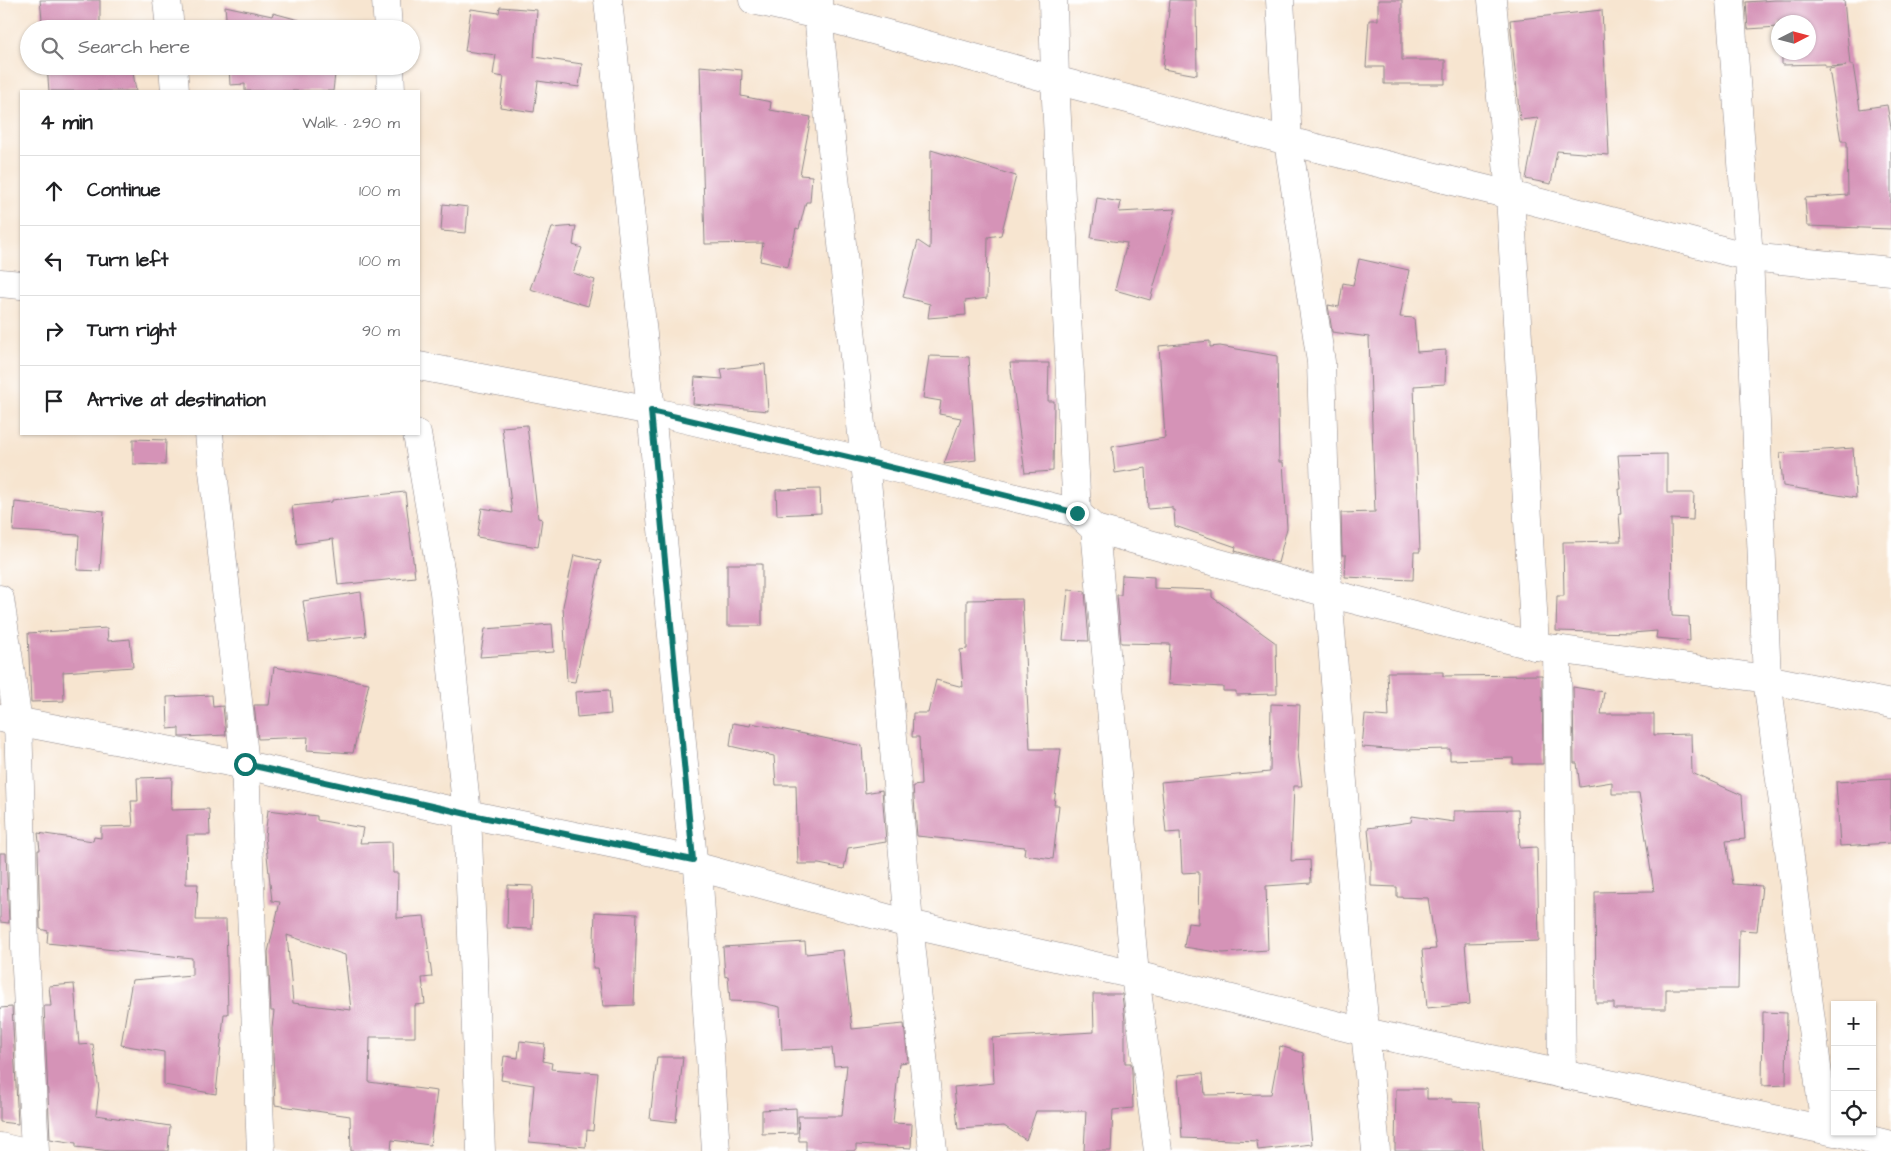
<!DOCTYPE html>
<meta charset="utf-8">
<style>
body{margin:0;font-family:"Architects Daughter",sans-serif;background:#f2f2f2;color:#202124}
.controls{position:absolute;right:15px;bottom:15px;display:grid;overflow:hidden;border-radius:0px;box-shadow:0 1px 4px #0004}
.controls button{width:45px;height:45px;display:grid;place-items:center;padding:0;border:0;border-bottom:1px solid #e0e0e0;background:#fff;color:#202124;font:25px sans-serif}
.compass{position:absolute;left:1771px;top:15px;width:45px;height:45px;border-radius:50%;background:#fff;box-shadow:0 1px 4px #0004;rotate:84deg}
.stop{position:absolute;width:15px;height:15px;margin:-11px;border:4px solid #0f766e;border-radius:50%;background:#fff}
.stop.end{background:#0f766e;border-color:#fff;box-shadow:0 1px 5px #0008}
.list{margin:0;padding:0;list-style:none}
h2{display:flex;justify-content:space-between;align-items:center;height:65px;margin:0;padding:0 20px;font-size:21px}
h2 small{font-size:16px;font-weight:400;color:#757577}
.list li{display:grid;grid-template-columns:32px 1fr auto;gap:15px;align-items:center;box-sizing:border-box;height:70px;padding:0 20px;border-top:1px solid #e0e0e0}
.list b{display:block;font-size:19px;white-space:nowrap}
.list em{font-size:16px;font-style:normal;color:#757577}
.icon{flex:none;width:28px;height:28px;fill:none;stroke:currentColor;stroke-width:2;stroke-linecap:round;stroke-linejoin:round}
.map{position:relative;flex:none;width:1891px;height:1151px;overflow:hidden}
.search{position:absolute;background:#fff;box-shadow:0 1px 4px #0004;left:20px;top:20px;width:400px;height:55px;display:flex;align-items:center;gap:12px;box-sizing:border-box;padding:0 18px;border-radius:28px;color:#757577;font-size:19px}
.panel{position:absolute;background:#fff;box-shadow:0 1px 4px #0004;left:20px;top:90px;width:400px;height:345px;border-radius:0px}
.map>svg:first-child{display:block}
.building{fill:#d593b7;fill-rule:evenodd}
.lines{fill:none;stroke-linecap:round;stroke-linejoin:round}
.minor-casing{stroke:#8c8486;stroke-width:29}
.minor{stroke:#fff;stroke-width:28}
.route{stroke:#0f766e;stroke-width:6}
</style>
<div class="map">
<svg width="1891" height="1151" viewBox="0 0 1891 1151">
<rect width="100%" height="100%" fill="#fff"/>
<filter id="ink" filterUnits="userSpaceOnUse"><feTurbulence type="fractalNoise" baseFrequency=".02" numOctaves="2"/><feDisplacementMap in="SourceGraphic" scale="10" xChannelSelector="R" yChannelSelector="G"/><feConvolveMatrix kernelMatrix="1 2 1 2 8 2 1 2 1" color-interpolation-filters="sRGB"/></filter>
<filter id="wash" filterUnits="userSpaceOnUse"><feTurbulence type="fractalNoise" baseFrequency=".0096" numOctaves="4" result="noise"/><feDisplacementMap in="SourceGraphic" scale="20" xChannelSelector="R" yChannelSelector="G"/><feGaussianBlur stdDeviation="1.12" result="paint"/><feColorMatrix in="noise" values="0 0 0 0 0 0 0 0 0 0 0 0 0 0 0 0 0 1.4 0 .05"/><feComposite in="paint" operator="in"/></filter>
<g filter="url(#wash)">
<rect width="100%" height="100%" fill="#f7e5d0"/>
<g id="blocks">
<g class="building">
<path d="M40,0H100V29H43Z"/>
<path d="M1170,0H1196L1197,75L1163,69Z"/>
<path d="M1378,0H1402V60H1445V84H1384V67H1366L1369,20H1378Z"/>
<path d="M1775,0H1844L1850,65H1853L1860,109L1887,105L1891,127V229L1807,226L1805,198L1848,195L1847,141H1841L1829,69L1846,66L1825,67V64L1782,65V52H1808V22H1778V27L1748,29L1746,2Z"/>
<path d="M225,6L272,16L273,13L299,20L297,29H227Z"/>
<path d="M500,7L537,10L534,57L582,64L579,87L538,81L534,112L500,107L504,77L493,75L496,55L465,51L471,9L499,13Z"/>
<path d="M1602,10L1609,155L1557,151L1551,184L1526,179L1538,118L1520,120L1510,20Z"/>
<path d="M47,66H132L136,91H49Z"/>
<path d="M229,66H336L333,91H245V84L230,85Z"/>
<path d="M700,66L742,70L741,96L771,102L770,110L811,117L800,175L812,176L810,202H806L799,229L796,228L788,267L760,261L763,243L705,244Z"/>
<path d="M931,150L1016,176L1001,235L988,237L987,298L965,301L966,315L928,318L930,304L903,297L918,241L930,249Z"/>
<path d="M1097,198L1121,202L1119,212L1176,209L1150,300L1115,290L1127,243L1091,238Z"/>
<path d="M443,204L468,207L466,233L441,231Z"/>
<path d="M576,226L573,245L582,248L573,273L595,280L588,306L530,289L552,228Z"/>
<path d="M1359,259L1409,270L1400,317L1414,318L1417,352L1446,350L1445,384L1414,386L1420,552H1414L1413,580L1345,577L1346,555H1342L1341,513L1375,512L1369,337L1332,332L1328,305L1339,307L1343,283L1353,285Z"/>
<path d="M1210,341V347L1220,346L1277,356L1279,462H1283L1287,528L1278,563L1235,551L1236,547L1175,526L1174,510H1172V507L1148,509L1146,468L1115,473L1112,447L1165,438L1159,346Z"/>
<path d="M929,356L969,357L976,460L944,464L961,418L939,414L941,401L923,398Z"/>
<path d="M1010,363H1049L1048,401H1054L1053,471L1025,473Z"/>
<path d="M765,364L768,411L693,404L695,377L723,379L721,369Z"/>
<path d="M527,425L538,518L542,519L538,547L477,537L482,508L512,513L502,427Z"/>
<path d="M133,439L166,440L165,465L133,464Z"/>
<path d="M1853,448L1856,498L1783,486L1780,453Z"/>
<path d="M1667,454V493H1694L1693,520L1671,519L1672,616L1689,617L1690,641L1656,638L1657,631L1632,633L1556,631L1557,596H1564L1563,542L1621,541L1619,514H1621L1619,489H1621L1618,455Z"/>
<path d="M820,489L821,513L777,515L776,490Z"/>
<path d="M405,492L415,577L338,585L333,539L297,544L292,506L332,502V500Z"/>
<path d="M15,502L104,511L100,571L77,570L79,535L13,531Z"/>
<path d="M574,555L601,561L575,682L567,681L563,606Z"/>
<rect x="727" y="564" width="35" height="62"/>
<path d="M1122,575L1154,577V588L1212,590V597L1276,643L1277,694L1236,695V691H1223V687L1168,684L1170,644L1121,643L1117,595H1121Z"/>
<path d="M1068,590L1085,591L1089,641L1063,640Z"/>
<path d="M361,592L366,636L309,642L303,601Z"/>
<path d="M1022,599L1030,749H1061L1054,805H1059L1053,859L1024,855L1025,847L917,836L913,786L921,785L919,737H912L913,713H928L936,680L963,687L960,650L967,649V600Z"/>
<path d="M552,624L554,652L480,657L485,629Z"/>
<path d="M107,628L108,641L130,639L133,667L63,672L64,701L31,702L28,633Z"/>
<path d="M274,667L369,683L353,753L307,750L308,737L258,739L254,705H269Z"/>
<path d="M1387,672H1443V676L1542,675L1543,764H1513V758L1450,760V749L1401,750L1362,747L1365,715L1389,717Z"/>
<path d="M1573,687L1604,692L1601,714H1654V735L1691,734L1692,773L1742,795L1745,839L1726,841L1733,884L1762,886L1757,931L1739,930L1738,989H1666V1009H1614V1003H1596L1595,892L1654,891L1639,794H1612V782L1580,787L1577,763H1574Z"/>
<path d="M609,690L611,714L577,717L575,692Z"/>
<path d="M212,695L213,707L223,706L226,735L184,737H179V728L168,729L167,697Z"/>
<path d="M1271,704L1300,705L1298,753L1302,786H1294L1291,861L1310,860L1311,883L1266,886L1268,950L1223,953L1184,947L1188,923L1198,924L1199,872L1182,873L1180,832L1166,833L1161,782L1270,772Z"/>
<path d="M733,723L750,726L751,723L862,746L865,793L882,790L886,842L848,848L844,869L819,864H798L796,785H776L774,756L730,746Z"/>
<path d="M172,777L171,810L209,809L210,835H187L186,884H198L196,920H226L228,1014H224L216,1094L164,1085V1052L121,1045L132,980L192,975V958L47,943L48,931L40,929L38,850H40L38,833L93,841L94,837L101,838V827L133,826L131,801H138L137,778Z"/>
<path d="M1891,779V843L1840,846L1836,782Z"/>
<path d="M268,810L317,816V820L363,828L360,843L392,842L393,873H398L397,918L424,916L432,977L422,978L425,1004L415,1005V1037H370L369,1082L437,1091L430,1145L392,1140L391,1151H351L350,1116L275,1105L272,1028L274,1011H271L268,952L280,902L272,901L265,837ZM287,935L345,955L351,1010L293,1003Z"/>
<path d="M1518,810L1520,848L1537,847L1539,941L1465,943L1470,1004L1427,1008L1422,950L1436,949L1428,898L1397,897V887L1371,886V862L1368,828L1411,822L1412,816L1454,822V811Z"/>
<path d="M0,853H6L9,923L0,922Z"/>
<path d="M508,885L533,886L532,929L507,928Z"/>
<path d="M595,912L637,914L634,1005L603,1006L598,968H593Z"/>
<path d="M805,942L806,954L843,950L852,1029L904,1024L908,1062L899,1063L893,1123L912,1124L911,1148L856,1145V1151H806V1141H799L798,1116H842L847,1065L834,1066L832,1048L782,1050L780,1007L758,1002L730,1001L728,976L725,977L723,947Z"/>
<path d="M74,984L79,1045L93,1044L99,1090L96,1115L170,1126L168,1151H110L76,1147V1143L50,1139L44,1006H51L49,986Z"/>
<path d="M1093,994H1122L1125,1021V1063H1131L1132,1071L1133,1108L1113,1110L1111,1151H1084L1086,1111H1036L1026,1140L1004,1126L958,1129L954,1087L994,1083L992,1038L1094,1032Z"/>
<path d="M12,1007L18,1124L0,1122V1008Z"/>
<path d="M1763,1012L1787,1013L1786,1085L1762,1086Z"/>
<path d="M520,1041L545,1044L543,1061L552,1063L551,1069L598,1073L593,1131L587,1130L586,1147L529,1142L534,1085L501,1080L504,1056L518,1058Z"/>
<path d="M1280,1046L1303,1053L1312,1144L1258,1150L1257,1141L1182,1138L1178,1075L1203,1073L1205,1095L1271,1094Z"/>
<path d="M657,1057H683L676,1122L650,1119Z"/>
<path d="M1396,1089H1427V1099H1452V1102L1479,1103L1483,1151H1395Z"/>
<path d="M796,1108L797,1133L762,1134V1110Z"/>
</g>
</g>
</g>
<g filter="url(#ink)">
<use href="#blocks" fill-opacity="0" stroke="#8c8486" stroke-width="1"/>
<g class="lines">
<defs>
<g id="minor">
<path d="M167,0L170,29"/>
<path d="M386,0L388,29"/>
<path d="M608,0L651,411L693,860"/>
<path d="M753,0L818,15L1055,80L1288,141L1510,195L1749,257L1891,271"/>
<path d="M818,0V15L889,691L909,924L933,1151"/>
<path d="M1053,0L1055,80L1077,513"/>
<path d="M1280,0L1288,141L1321,362L1328,593L1346,820L1376,1151"/>
<path d="M1492,0L1510,195L1535,646"/>
<path d="M1730,0L1749,257L1767,679L1825,1129"/>
<path d="M173,66L175,91"/>
<path d="M390,66L391,91"/>
<path d="M0,283L21,285"/>
<path d="M419,366L651,411L865,461L1077,513L1095,529L1328,593L1535,646L1767,679L1891,704"/>
<path d="M209,434L245,765L261,1151"/>
<path d="M417,434L444,592L467,814L481,1151"/>
<path d="M1095,529L1135,975L1158,1151"/>
<path d="M0,599L18,722L25,948L35,1151"/>
<path d="M1557,649L1562,1074"/>
<path d="M0,718L245,765L467,814L693,860L698,867L909,924L1135,975L1365,1032L1835,1132"/>
<path d="M698,867L716,1151"/>
<path d="M1838,1132L1891,1145"/>
<path d="M0,1147L17,1151"/>
</g>
</defs>
<use href="#minor" class="minor-casing"/>
<use href="#minor" class="minor"/>
</g>
</g>
<g class="lines" filter="url(#ink)">
<path class="route" d="M245,764L467,814L693,860L651,411L865,461L1077,513"/>
</g>
</svg>
<div class="controls">
<button>+</button>
<button>−</button>
<button><svg class="icon" aria-label="locate" viewBox="0 0 24 24"><circle cx="12" cy="12" r="6"/><path d="M12 2v4M12 18v4M2 12h4M18 12h4"/></svg></button>
</div>
<svg class="compass" viewBox="-18 -18 36 36"><path d="M0-13l5 13h-10z" fill="#e53935"/><path d="M0 13l5-13h-10z" fill="#757577"/></svg>
<div class="stop" style="left:245px;top:764px"></div>
<div class="stop end" style="left:1077px;top:513px"></div>
<div class="search"><svg class="icon" aria-label="search" viewBox="0 0 24 24"><circle cx="10" cy="10" r="6"/><path d="M15 15l6 6"/></svg>Search here</div>
<section class="panel">
<h2>4 min<small>Walk · 290 m</small></h2>
<ul class="list">
<li><svg class="icon" aria-label="ahead" viewBox="0 0 24 24"><path d="M12 20V5M6 11l6-6 6 6"/></svg><div><b>Continue</b></div><em>100 m</em></li>
<li><svg class="icon" aria-label="left" viewBox="0 0 24 24"><path d="M17 20v-9H6M10 6l-5 5 5 5"/></svg><div><b>Turn left</b></div><em>100 m</em></li>
<li><svg class="icon" aria-label="right" viewBox="0 0 24 24"><path d="M7 20v-9h11M14 6l5 5-5 5"/></svg><div><b>Turn right</b></div><em>90 m</em></li>
<li><svg class="icon" aria-label="arrive" viewBox="0 0 24 24"><path d="M6 21V4h12l-3 4 3 4H6"/></svg><div><b>Arrive at destination</b></div></li>
</ul>
</section>
</div>
